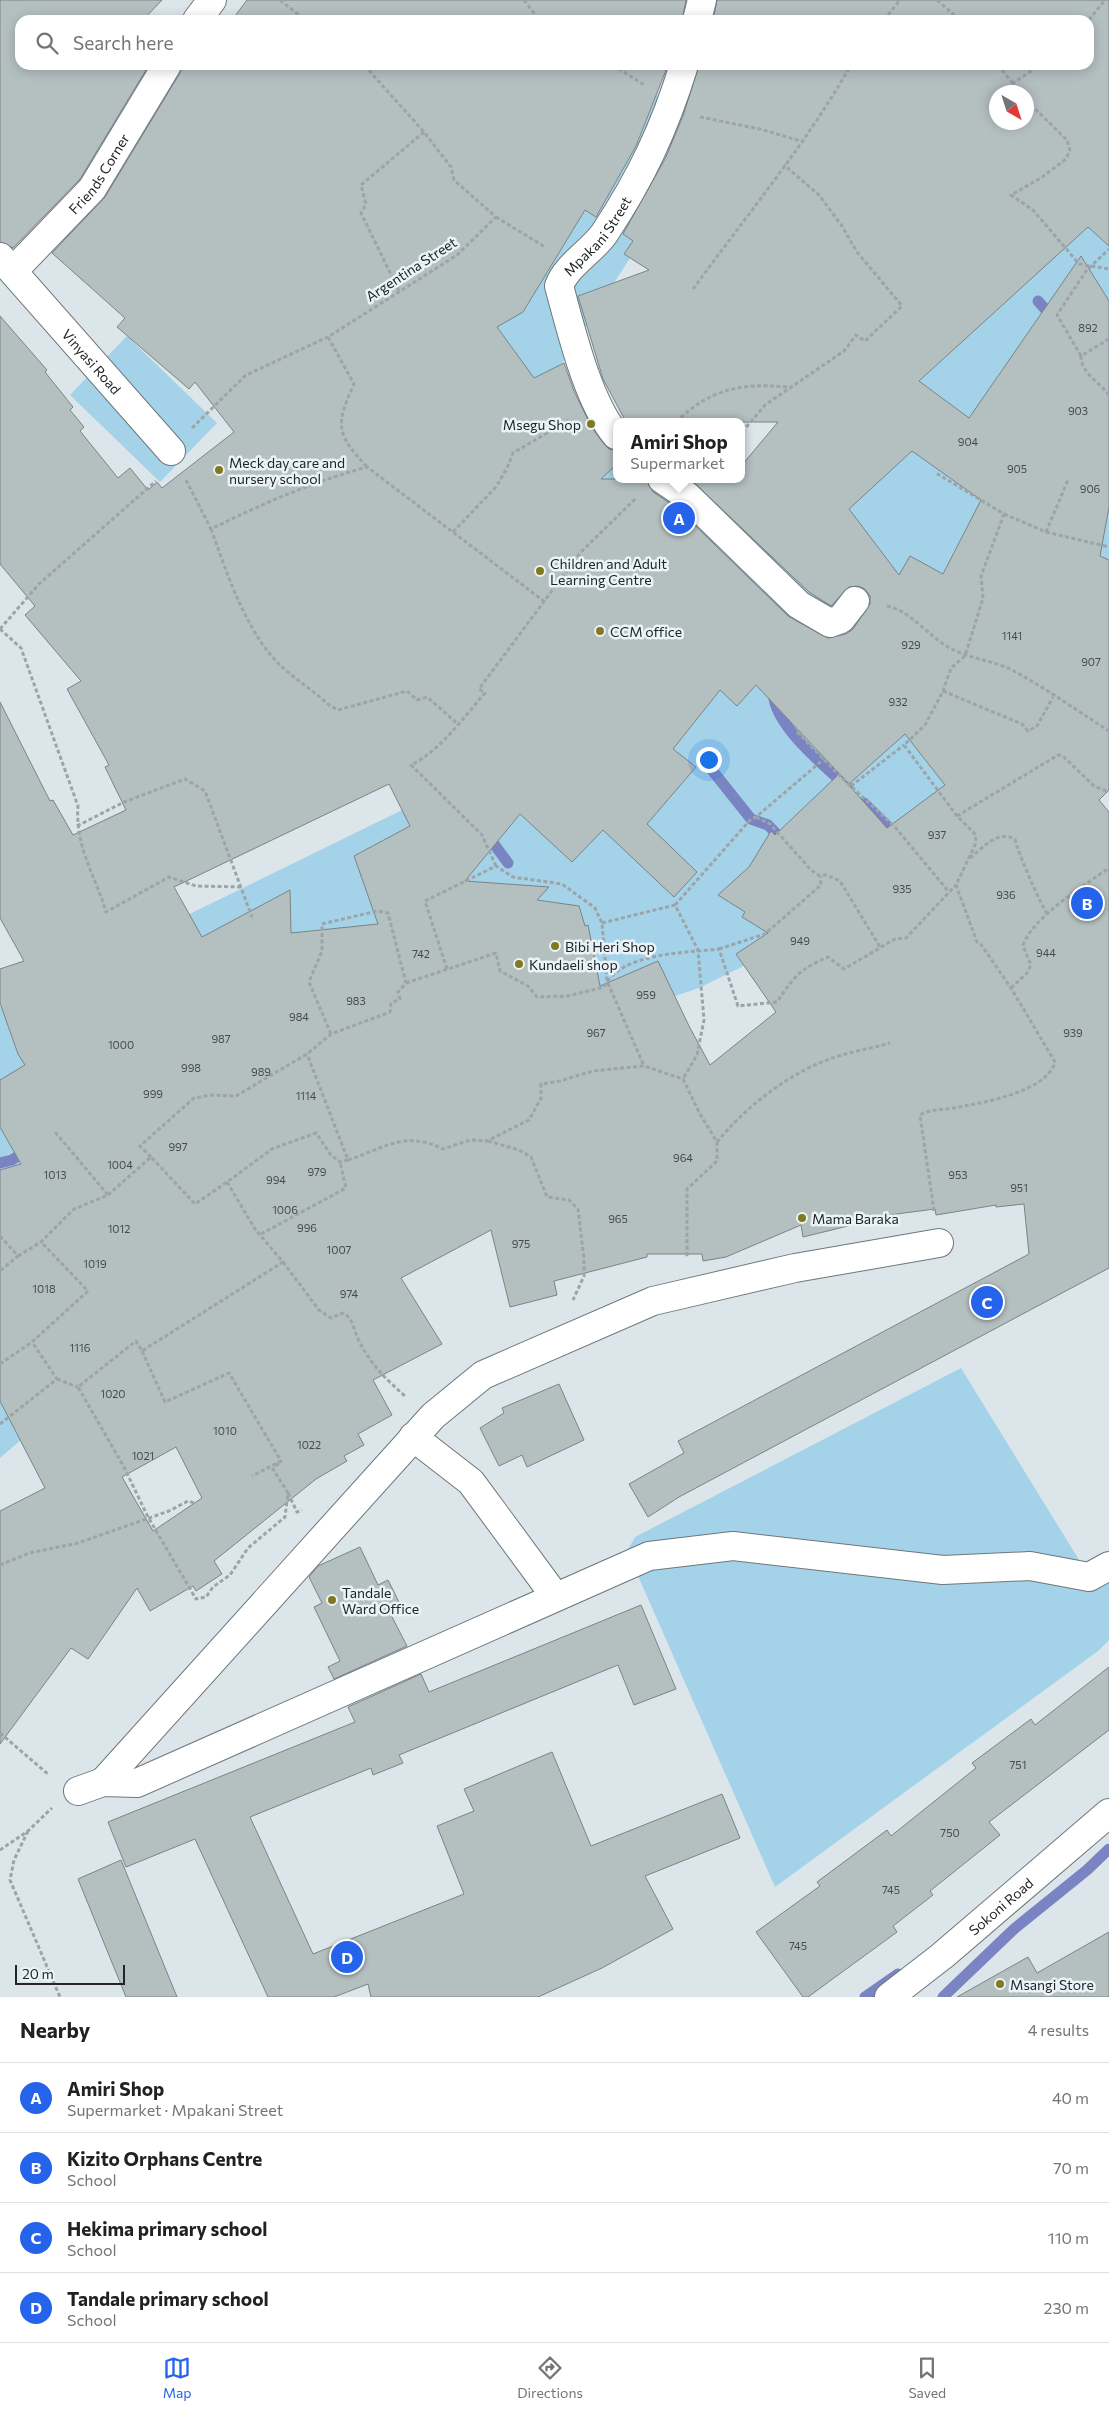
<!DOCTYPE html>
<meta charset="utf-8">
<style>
body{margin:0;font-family:Commissioner,sans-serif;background:#f6f6f6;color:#202124}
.compass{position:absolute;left:989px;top:85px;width:45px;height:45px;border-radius:50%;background:#fff;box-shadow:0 2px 12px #0003;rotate:141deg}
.scale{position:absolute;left:15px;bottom:12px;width:110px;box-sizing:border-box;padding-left:5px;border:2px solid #222527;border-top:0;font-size:14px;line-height:18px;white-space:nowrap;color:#222527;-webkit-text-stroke:4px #eaf3f8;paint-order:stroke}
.you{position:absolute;left:708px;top:759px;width:18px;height:18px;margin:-12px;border:4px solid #fff;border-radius:50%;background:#1a73e8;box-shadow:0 0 0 8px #1a73e833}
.badge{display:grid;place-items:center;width:32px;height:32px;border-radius:50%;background:#2563eb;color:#fff;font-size:16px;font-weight:700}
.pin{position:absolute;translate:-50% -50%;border:2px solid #fff;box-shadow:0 1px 5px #0006}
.popup{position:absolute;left:613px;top:418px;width:132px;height:65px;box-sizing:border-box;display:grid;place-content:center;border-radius:10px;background:#fff;filter:drop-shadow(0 1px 4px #0005);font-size:16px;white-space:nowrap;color:#757577}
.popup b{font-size:19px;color:#202124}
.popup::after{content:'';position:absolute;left:50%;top:100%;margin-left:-10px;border:10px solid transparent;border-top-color:#fff}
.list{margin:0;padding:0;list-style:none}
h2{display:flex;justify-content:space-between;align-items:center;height:65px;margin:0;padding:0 20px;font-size:21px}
h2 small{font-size:16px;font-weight:400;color:#757577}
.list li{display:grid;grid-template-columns:32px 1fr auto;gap:15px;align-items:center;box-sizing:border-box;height:70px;padding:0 20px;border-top:1px solid #e0e0e0}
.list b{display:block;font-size:19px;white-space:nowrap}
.list p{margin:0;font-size:16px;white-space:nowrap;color:#757577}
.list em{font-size:16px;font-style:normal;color:#757577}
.icon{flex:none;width:28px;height:28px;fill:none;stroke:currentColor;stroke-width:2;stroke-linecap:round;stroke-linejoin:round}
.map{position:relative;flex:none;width:1109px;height:1997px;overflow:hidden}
.search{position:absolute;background:#fff;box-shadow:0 2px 12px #0003;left:15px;right:15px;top:15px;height:55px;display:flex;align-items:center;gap:12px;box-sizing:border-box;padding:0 18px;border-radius:15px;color:#757577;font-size:19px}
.sheet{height:345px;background:#fff}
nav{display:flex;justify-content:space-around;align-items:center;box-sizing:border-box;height:70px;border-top:1px solid #e0e0e0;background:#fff;font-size:14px;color:#757577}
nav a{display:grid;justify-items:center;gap:2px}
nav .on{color:#2563eb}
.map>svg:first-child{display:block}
.green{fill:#a4d3e9}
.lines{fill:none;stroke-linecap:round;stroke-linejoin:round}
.stream{stroke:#7b84c2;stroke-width:11}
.building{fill:#b4bfc0;stroke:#7a8485;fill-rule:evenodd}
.minor-casing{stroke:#6e777b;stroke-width:30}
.path{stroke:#9da4a8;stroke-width:3;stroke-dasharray:4 2.5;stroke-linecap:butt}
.minor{stroke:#fff;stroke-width:28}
.poi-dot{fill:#81791f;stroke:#eaf3f8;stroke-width:2}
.labels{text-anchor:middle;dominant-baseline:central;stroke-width:5;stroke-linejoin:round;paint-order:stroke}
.number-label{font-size:11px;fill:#464c4d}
.street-label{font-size:14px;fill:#222527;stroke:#eaf3f8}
.poi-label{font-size:14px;fill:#222527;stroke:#eaf3f8;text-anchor:start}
</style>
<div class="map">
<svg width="1109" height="1997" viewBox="0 0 1109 1997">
<rect width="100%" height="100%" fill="#dce6ea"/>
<g class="green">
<path d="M646,67L687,170L497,464L616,431V479H718L769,519L1109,154V623L963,858L699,988L269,1133L137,1340L0,1458V1007L445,789L497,838L566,769L432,549L490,294Z"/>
<path d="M127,336L217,423L160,482L70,395Z"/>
<path d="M961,1368L1084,1568L1109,1555V1640L1098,1651L775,1887L627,1551L635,1537Z"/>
</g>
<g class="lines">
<g class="stream">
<path d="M1038,301L1054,319"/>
<path d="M774,699C780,730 824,765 847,787"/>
<path d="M708,765L751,819L768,825L786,844"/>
<path d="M864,803L899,838"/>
<path d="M485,832L508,863"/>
<path d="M0,1163L12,1160L30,1148"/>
<path d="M865,1997L898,1974"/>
<path d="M943,1997L1014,1929L1087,1870L1109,1849"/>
</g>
</g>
<g class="building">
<path d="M0,0H162L143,20H20V65H149L80,179L13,248L0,242Z"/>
<path d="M247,0H686L682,20H232Z"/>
<path d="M717,0H1109V246L1088,227L919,381L969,418L1081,256L1109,301V507L1100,556L1109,560V790L1099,800L1109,812V1268L679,1497L648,1517L629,1484L684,1453L678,1441L1029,1254L1024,1204L996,1207V1205L936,1215L935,1209L850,1220L852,1225L803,1237L801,1225L726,1257L703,1261L702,1254H647V1257L554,1281L557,1295L510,1307L491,1230L401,1278L442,1344L373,1380L392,1415L358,1434L364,1445L344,1456L347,1461L316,1479L214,1561L222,1574L196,1591L193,1586L150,1611L137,1588L88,1659L71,1648L0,1744V1511L45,1488L0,1401V1170L21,1164L0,1127V1080L25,1065L18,1054L0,1003V969L24,961L0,918V702L50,801L53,800L73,835L126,810L105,767L109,765L67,689L81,681L25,615L35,606L0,564V316L47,370L45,372L73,407L70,410L84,427L80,431L118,478L130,468L148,490L157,482L162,488L234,432L195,382L189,389L117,327L125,318L52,253L105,197L180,73L183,65H668L636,146L596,217L585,210L523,312L497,327L534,378L564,363L574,391L592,428L604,444L609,449L616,450V465L601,479H647L653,492L677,508L788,616L828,638L846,634L853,629L870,604V596L865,589L858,586L849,587L831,606L809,592L690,479H742V465L778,422H626L603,379L578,296L649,270L624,254L633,241L623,234L665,159L683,116L699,65H1089V20H713ZM996,92H1026V122H996ZM912,451L981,500L943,574L910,556L899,575L849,509ZM756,685L849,784L905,734L945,785L887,828L839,774L775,835L771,831L749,867L718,895L745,912L742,917L768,933L736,954L776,1012L710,1065L689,1026L658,961L600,986L588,925L585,926L579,906L537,900L549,887L465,881L520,814L572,862L603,830L674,897L697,872L647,824L696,767L673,749L720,690L737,706ZM389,784L410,826L354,856L378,924L291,933L290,890L202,937L174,887ZM176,1447L202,1498L153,1531L122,1477Z"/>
<path d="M559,1384L584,1440L527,1467L522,1455L499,1466L480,1428L504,1413L502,1408Z"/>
<path d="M360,1547L378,1585L388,1580L396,1596L402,1609L391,1615L407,1646L334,1679L328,1667L340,1661L314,1607L322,1603L309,1577L318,1566Z"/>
<path d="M641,1605L676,1689L634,1705L618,1665L399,1755L403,1763L373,1775L371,1768L250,1817L313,1954L464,1894L437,1826L474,1811L464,1789L552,1752L591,1846L722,1794L740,1838L645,1876L673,1929L602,1968L538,1997H371L368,1984L334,1997H268L195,1839L126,1867L108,1822L355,1722L348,1707L421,1674L429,1692Z"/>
<path d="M1109,1667V1730L989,1822L1000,1835L930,1891L933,1895L893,1926L897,1932L808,1997H803L756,1932L820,1886L817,1882L887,1830L891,1836L976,1768L972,1763L1031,1719L1035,1725Z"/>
<path d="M121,1860L177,1997H126L78,1879Z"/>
<path d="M1109,1932V1997H957L1028,1957L1037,1973Z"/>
</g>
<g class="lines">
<defs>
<g id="minor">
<path d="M197,20L212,0"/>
<path d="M697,20L702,0"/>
<path id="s1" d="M0,257L171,451"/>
<path id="s2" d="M14,270L92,189L167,65"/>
<path id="s3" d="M616,435C588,402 571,330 559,286C566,266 591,252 604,234C641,178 664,130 684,65"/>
<path d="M662,479L687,496L799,605L830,623L841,619L855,601"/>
<path d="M413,1437L471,1482L555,1596"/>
<path d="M103,1782L433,1416L483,1375L653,1301L795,1268L939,1243"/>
<path d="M78,1791L103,1782L137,1783L649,1556L733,1546L943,1570L1030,1566L1089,1577L1109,1566"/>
<path id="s4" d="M889,1997L942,1956L1109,1813"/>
</g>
</defs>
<use href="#minor" class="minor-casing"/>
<g class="path">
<path d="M280,0L305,20"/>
<path d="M524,0L539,20"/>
<path d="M937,0L960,20"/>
<path d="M884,20L900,0"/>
<path d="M1089,20L1105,0"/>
<path d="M613,65L644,85"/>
<path d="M998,65L1020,92"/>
<path d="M1012,84L1040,65"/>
<path d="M1026,100L1067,140L1070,150L1066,159L1041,178L1011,195L1033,210L1079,264L1109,269"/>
<path d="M700,117L760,129L804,142"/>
<path d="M496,217L545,247"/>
<path d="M693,289C747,215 806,144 851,65"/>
<path d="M399,291L361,213L366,204L361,185L424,132"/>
<path d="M328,337L354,384C335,426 336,433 367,467"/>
<path d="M1109,339L1081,356C1081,373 1100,383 1109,395"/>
<path d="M1081,356L1057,315L1086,271L1109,249"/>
<path d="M676,422C711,388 742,383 788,387"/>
<path d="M192,428L246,375L328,337L457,255L496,217L454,180L451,167L424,132L364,65"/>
<path d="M742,432L765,405L844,351L856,335L865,341L902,306L857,252L842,226L819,195L784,165"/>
<path d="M186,480L211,529C262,504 312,482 367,467L545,602"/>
<path d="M1004,514L1046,532L1068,480"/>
<path d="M211,529C227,573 246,633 281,666C296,680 314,691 329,705L338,710L407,691L417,700L427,697L458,724"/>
<path d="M453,532L496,487L507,468L513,453L569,420"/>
<path d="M1046,532L1109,547"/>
<path d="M887,606C910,610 929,637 950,648C968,658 989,660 1008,668C1043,686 1076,710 1109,731"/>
<path d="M0,629L39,584L156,481"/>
<path d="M0,629L21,648L78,806C75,848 95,874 106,912L169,877L196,886L241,887"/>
<path d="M943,691L1022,724L1028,731L1037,726L1053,697"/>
<path d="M797,732L840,776L895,827L949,892"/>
<path d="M851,786L904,745"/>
<path d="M957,816L1058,755L1063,756L1094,786L1109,792"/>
<path d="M756,817L770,824L811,870L820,876L826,875L840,881L880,947"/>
<path d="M77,826L124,802L185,779L205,791L252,917"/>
<path d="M970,858C984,847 997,830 1015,839C1016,848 1042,908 1048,915"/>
<path d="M496,866L482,835L411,765C441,750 463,718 485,693L479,689L580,553L636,498"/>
<path d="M675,905L751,819L756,817L824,759"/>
<path d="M602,923L675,905L698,950L704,1020L697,1055L683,1079"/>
<path d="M719,949L765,934L821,885L820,876"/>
<path d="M447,969L425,901L496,866L513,877L562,884L595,908L602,923L607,981L644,1066"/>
<path d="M406,983L496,953L500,971L528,986L537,997L568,996L604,987C621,952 686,953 719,949L738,1006L777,1002C795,976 798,970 828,957L844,969L895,939L906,938L956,885"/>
<path d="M1011,988L1027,973L1031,965L1023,946C1031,918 1085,885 1109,868"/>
<path d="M488,1141L519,1150L531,1157L547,1197L569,1200L578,1209L584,1259V1276L573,1300"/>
<path d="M717,1142C746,1107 785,1076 827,1060C847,1052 870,1049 890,1043"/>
<path d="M151,1157L140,1146L194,1098L210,1095L236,1096L307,1054L331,1034L390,1012L391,1003L400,999L398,992L406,983L388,913L377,911L322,924V951L309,982L331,1034"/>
<path d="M348,1160C385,1148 405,1130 443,1149L470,1140L487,1141L529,1120L541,1098V1084L560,1081L593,1071L644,1066L683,1079L700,1114L717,1142V1161L687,1189V1258"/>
<path d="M227,1182L255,1229L283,1262L142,1351L136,1341L78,1387L124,1467L148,1517L196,1599L206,1597L213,1587L230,1575L248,1548L285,1517L288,1493L273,1469L281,1461"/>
<path d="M108,1195L151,1157L195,1204L227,1182L272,1149L316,1133L331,1155L340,1162L348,1160L307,1054"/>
<path d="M934,1211L920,1115C930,1109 942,1110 954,1108C982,1103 1047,1092 1055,1062L1011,988L980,943L977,942L956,885L975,845L976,835L957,816L904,745L925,725L943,691L951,668L965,656L983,598L981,576L1004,514L936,473"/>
<path d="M261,1234L346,1188L340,1162"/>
<path d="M0,1236L18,1256L0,1271"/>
<path d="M18,1256L41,1242L74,1209L108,1195L55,1132"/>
<path d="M283,1262L319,1310L331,1318L343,1313C354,1318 354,1333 360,1343C373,1367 385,1378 406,1397"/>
<path d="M142,1351L165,1402L229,1373L281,1461L252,1476"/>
<path d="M0,1364L32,1342L88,1291L41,1242"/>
<path d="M57,1379L78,1387"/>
<path d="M0,1424L57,1379L32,1342"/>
<path d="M288,1493L297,1512L302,1510"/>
<path d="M0,1565L29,1553L78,1543L169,1511L188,1501L194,1503"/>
<path d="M0,1733L49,1775"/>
<path d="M28,1831L14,1860L10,1880L60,1997"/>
<path d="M0,1850L28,1831L52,1808"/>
</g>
<use href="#minor" class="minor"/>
</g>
<g class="poi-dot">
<circle cx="591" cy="424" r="5"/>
<circle cx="219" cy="470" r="5"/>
<circle cx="540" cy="571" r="5"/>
<circle cx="600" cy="631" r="5"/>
<circle cx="555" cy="946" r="5"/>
<circle cx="519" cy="964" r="5"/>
<circle cx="802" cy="1218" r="5"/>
<circle cx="332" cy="1600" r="5"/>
<circle cx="1000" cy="1984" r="5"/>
</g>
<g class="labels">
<g class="number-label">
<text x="1088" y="327">892</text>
<text x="1078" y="410">903</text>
<text x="968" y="441">904</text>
<text x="1017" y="468">905</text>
<text x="1090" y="488">906</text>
<text x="1012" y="635">1141</text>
<text x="911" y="644">929</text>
<text x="1091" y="661">907</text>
<text x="898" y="701">932</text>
<text x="937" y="834">937</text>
<text x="902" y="888">935</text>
<text x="1006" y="894">936</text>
<text x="800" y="940">949</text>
<text x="1046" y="952">944</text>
<text x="421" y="953">742</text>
<text x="646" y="994">959</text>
<text x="356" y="1000">983</text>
<text x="299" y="1016">984</text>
<text x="596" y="1032">967</text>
<text x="1073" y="1032">939</text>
<text x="221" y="1038">987</text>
<text x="121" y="1044">1000</text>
<text x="191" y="1067">998</text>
<text x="261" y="1071">989</text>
<text x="153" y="1093">999</text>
<text x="306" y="1095">1114</text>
<text x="178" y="1146">997</text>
<text x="683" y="1157">964</text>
<text x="120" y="1164">1004</text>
<text x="317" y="1171">979</text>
<text x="55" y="1174">1013</text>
<text x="958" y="1174">953</text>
<text x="276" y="1179">994</text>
<text x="1019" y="1187">951</text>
<text x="285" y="1209">1006</text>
<text x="618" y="1218">965</text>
<text x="307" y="1227">996</text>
<text x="119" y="1228">1012</text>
<text x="521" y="1243">975</text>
<text x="339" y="1249">1007</text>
<text x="95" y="1263">1019</text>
<text x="44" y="1288">1018</text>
<text x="349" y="1293">974</text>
<text x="80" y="1347">1116</text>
<text x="113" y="1393">1020</text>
<text x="225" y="1430">1010</text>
<text x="309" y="1444">1022</text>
<text x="143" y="1455">1021</text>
<text x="1018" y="1764">751</text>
<text x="950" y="1832">750</text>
<text x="891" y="1889">745</text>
<text x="798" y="1945">745</text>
</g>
<g class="street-label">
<text stroke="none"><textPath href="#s2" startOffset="129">Friends Corner</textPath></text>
<text stroke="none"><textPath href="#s3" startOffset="224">Mpakani Street</textPath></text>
<text transform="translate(411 269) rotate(-33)">Argentina Street</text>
<text stroke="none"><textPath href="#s1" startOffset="139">Vinyasi Road</textPath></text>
<text stroke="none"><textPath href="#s4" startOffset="144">Sokoni Road</textPath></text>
</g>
<g class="poi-label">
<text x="581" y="424" text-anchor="end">Msegu Shop</text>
<text x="229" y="462">Meck day care and<tspan x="229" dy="16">nursery school</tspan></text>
<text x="550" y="563">Children and Adult<tspan x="550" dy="16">Learning Centre</tspan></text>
<text x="610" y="631">CCM office</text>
<text x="565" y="946">Bibi Heri Shop</text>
<text x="529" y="964">Kundaeli shop</text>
<text x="812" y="1218">Mama Baraka</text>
<text x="342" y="1592">Tandale<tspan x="342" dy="16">Ward Office</tspan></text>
<text x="1010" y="1984">Msangi Store</text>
</g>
</g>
</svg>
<svg class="compass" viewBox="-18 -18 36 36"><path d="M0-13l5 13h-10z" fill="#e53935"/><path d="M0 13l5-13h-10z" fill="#757577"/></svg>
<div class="scale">20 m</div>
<div class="you"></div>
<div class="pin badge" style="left:679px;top:518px">A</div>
<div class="popup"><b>Amiri Shop</b>Supermarket</div>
<div class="pin badge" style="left:1087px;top:903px">B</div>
<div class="pin badge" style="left:987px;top:1302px">C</div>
<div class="pin badge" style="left:347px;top:1957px">D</div>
<div class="search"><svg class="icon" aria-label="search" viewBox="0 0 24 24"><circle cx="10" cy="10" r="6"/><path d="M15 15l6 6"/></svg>Search here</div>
</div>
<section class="sheet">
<h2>Nearby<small>4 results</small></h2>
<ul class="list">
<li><span class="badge">A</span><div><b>Amiri Shop</b><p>Supermarket · Mpakani Street</p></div><em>40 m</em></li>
<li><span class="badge">B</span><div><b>Kizito Orphans Centre</b><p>School</p></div><em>70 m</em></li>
<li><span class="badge">C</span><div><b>Hekima primary school</b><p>School</p></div><em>110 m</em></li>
<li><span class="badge">D</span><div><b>Tandale primary school</b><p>School</p></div><em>230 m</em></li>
</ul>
</section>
<nav>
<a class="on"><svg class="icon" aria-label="map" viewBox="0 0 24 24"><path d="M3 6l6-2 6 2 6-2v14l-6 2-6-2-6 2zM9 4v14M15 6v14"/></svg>Map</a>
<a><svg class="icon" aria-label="directions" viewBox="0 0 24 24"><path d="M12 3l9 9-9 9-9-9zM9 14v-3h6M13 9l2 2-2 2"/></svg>Directions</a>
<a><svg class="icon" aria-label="saved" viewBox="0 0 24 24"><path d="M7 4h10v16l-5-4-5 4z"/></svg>Saved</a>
</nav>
